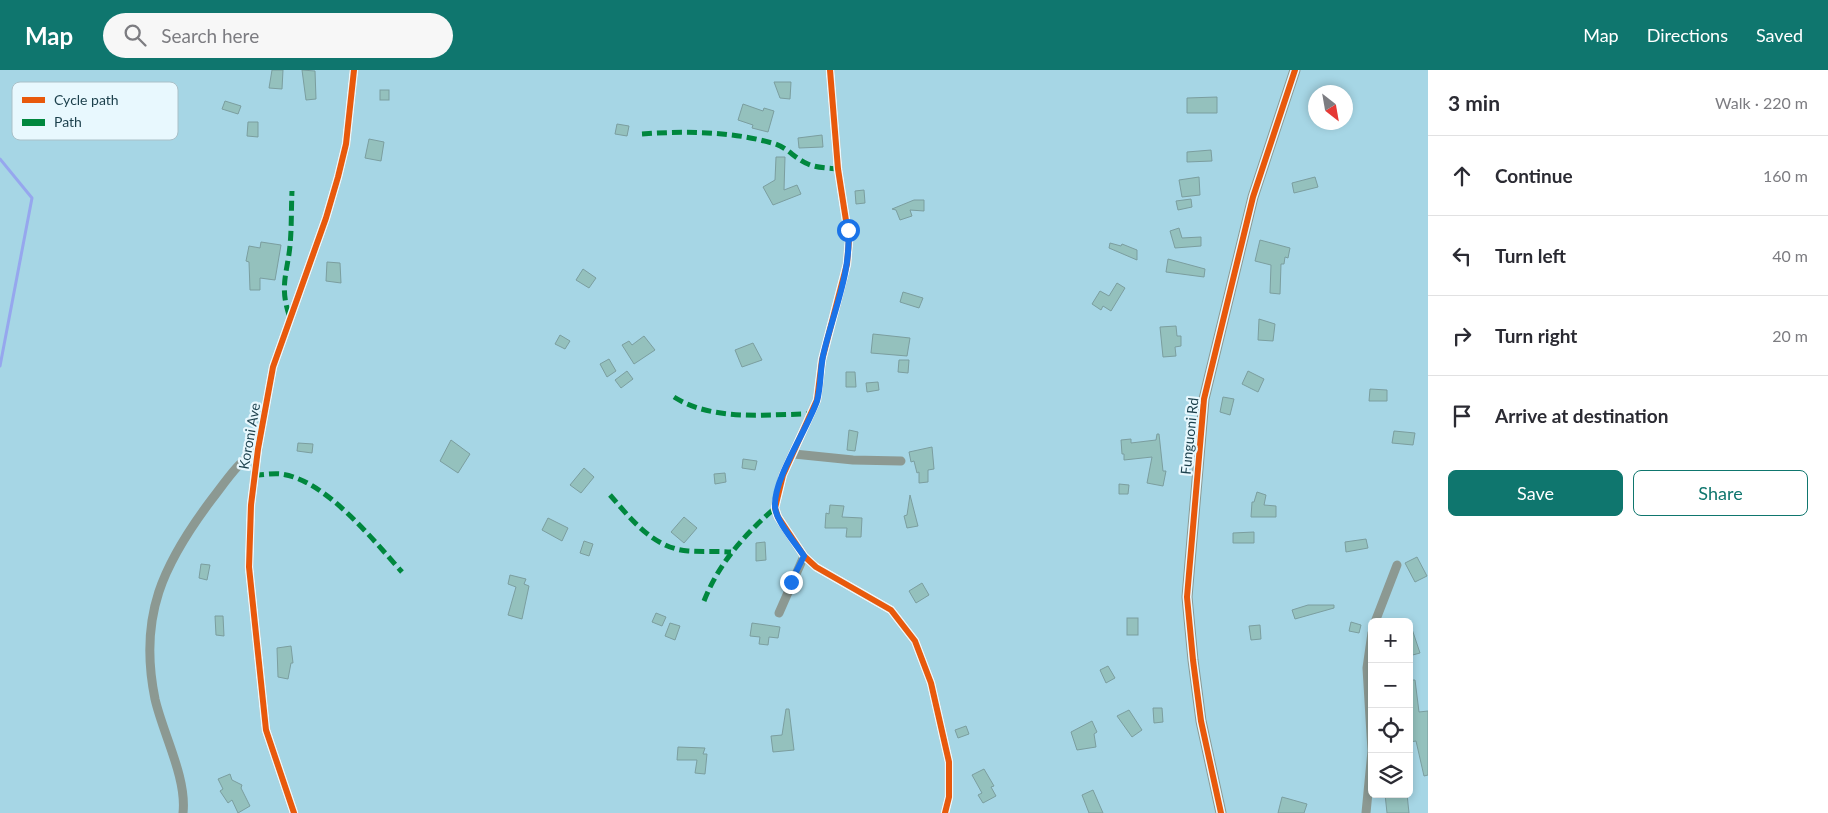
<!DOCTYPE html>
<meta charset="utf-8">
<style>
body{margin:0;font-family:Lato,sans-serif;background:#f7f7f7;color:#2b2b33}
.controls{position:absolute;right:15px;bottom:15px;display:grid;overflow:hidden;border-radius:8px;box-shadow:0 2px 8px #0003}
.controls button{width:45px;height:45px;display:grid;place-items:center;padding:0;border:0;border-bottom:1px solid #e1e1e2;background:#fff;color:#2b2b33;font:25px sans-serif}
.compass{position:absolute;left:1308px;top:15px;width:45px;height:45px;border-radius:50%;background:#fff;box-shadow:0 2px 8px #0003;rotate:149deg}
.stop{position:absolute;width:15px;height:15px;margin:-11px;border:4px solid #1a73e8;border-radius:50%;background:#fff}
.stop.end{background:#1a73e8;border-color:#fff;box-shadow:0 1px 5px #0008}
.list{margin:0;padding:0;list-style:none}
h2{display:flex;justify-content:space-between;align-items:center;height:65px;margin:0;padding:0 20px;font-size:21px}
h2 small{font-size:16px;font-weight:400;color:#7c7c81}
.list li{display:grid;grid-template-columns:32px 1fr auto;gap:15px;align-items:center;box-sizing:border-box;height:80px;padding:0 20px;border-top:1px solid #e1e1e2}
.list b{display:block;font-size:19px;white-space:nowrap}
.list em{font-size:16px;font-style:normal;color:#7c7c81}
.actions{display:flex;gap:10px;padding:15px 20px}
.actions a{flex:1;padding:11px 0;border:1px solid #0f766e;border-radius:8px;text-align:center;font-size:18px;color:#0f766e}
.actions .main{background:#0f766e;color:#fff}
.icon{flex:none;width:28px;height:28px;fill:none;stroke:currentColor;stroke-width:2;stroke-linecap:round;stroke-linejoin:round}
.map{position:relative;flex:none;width:1428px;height:743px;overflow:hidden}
header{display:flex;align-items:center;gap:30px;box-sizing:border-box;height:70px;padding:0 25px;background:#0f766e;color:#fff}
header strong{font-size:24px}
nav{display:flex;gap:28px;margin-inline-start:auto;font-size:18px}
.search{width:350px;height:45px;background:#f7f7f7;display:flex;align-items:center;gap:12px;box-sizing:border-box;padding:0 18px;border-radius:28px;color:#7c7c81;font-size:19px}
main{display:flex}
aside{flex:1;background:#fff}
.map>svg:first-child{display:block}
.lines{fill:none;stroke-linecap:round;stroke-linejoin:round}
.stream{stroke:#96a7ee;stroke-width:3}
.building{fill:#94c1bd;stroke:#7b9e9f}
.minor{stroke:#8c9992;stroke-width:9}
.tertiary{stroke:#8c9992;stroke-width:11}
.quiet{stroke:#00873e;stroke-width:5;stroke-dasharray:10 5;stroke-linecap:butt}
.cycleway-casing{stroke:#e8f8fe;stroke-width:9}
.cycleway{stroke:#e8590c;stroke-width:6}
.route{stroke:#1a73e8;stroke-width:6}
.labels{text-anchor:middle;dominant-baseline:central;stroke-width:4.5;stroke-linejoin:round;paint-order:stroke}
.street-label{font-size:14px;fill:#1b3f4b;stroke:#e8f8fe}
.key{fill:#e8f8fe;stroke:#aac0c8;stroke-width:1}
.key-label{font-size:14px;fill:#1b3f4b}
</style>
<header>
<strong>Map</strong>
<div class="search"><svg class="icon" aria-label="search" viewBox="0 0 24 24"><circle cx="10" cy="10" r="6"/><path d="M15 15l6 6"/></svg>Search here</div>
<nav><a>Map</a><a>Directions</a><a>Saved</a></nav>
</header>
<main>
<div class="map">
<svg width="1428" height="743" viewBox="0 0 1428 743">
<rect width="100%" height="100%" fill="#a6d6e5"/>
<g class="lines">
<path class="stream" d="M0,89L32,128L0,296"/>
</g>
<g class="building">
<path d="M272,0H283L282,19L269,18Z"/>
<path d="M302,0L315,1L316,29L306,30Z"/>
<path d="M774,12H791L790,29L780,28Z"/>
<rect x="380" y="20" width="9" height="10"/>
<path d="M1217,27V43H1187V28Z"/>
<path d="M225,31L241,36L238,44L222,39Z"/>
<path d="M743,34L763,41L764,38L774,41L768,62L752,58L753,55L738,50Z"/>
<path d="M248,52H258V67L247,66Z"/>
<path d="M617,54L629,56L627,66L615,64Z"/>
<path d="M822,65L823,77L799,78L798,68Z"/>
<path d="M369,69L384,72L381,91L365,88Z"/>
<path d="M1211,80L1212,91L1187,92V82Z"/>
<path d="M776,87H785L784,120L797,115L801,124L773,135L763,117L775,110Z"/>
<path d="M1199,107L1200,125L1182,127L1179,110Z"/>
<path d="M1315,107L1318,117L1294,123L1292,113Z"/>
<path d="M864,120L865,133L856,134L855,121Z"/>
<path d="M1191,129L1192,137L1178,140L1176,131Z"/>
<path d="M914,130H924V141L910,140L912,146L900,150L896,140L892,139Z"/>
<path d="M1179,158L1182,168L1201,167V176L1175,178L1170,161Z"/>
<path d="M1260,170L1290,178L1288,188L1285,187L1284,194H1281L1280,224L1270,223L1271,195L1255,191Z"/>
<path d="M261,172L281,175L275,210L260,208V220H250L249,192L246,191L249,176L260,178Z"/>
<path d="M1110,173L1121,176L1122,174L1137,180V190L1109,178Z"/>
<path d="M1168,189L1205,199L1204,207L1166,202Z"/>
<path d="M327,192L340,193L341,213L326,211Z"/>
<path d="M583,199L596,208L589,218L576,210Z"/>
<path d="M1117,213L1125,218L1111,241L1103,236L1101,240L1092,234L1100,221L1109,226Z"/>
<path d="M903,222L923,228L919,238L900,232Z"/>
<path d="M1259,249L1275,254L1273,271L1258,270Z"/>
<path d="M1176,256L1177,266H1181V276L1175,277L1176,286L1163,287L1160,257Z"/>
<path d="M873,264L910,268L907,286L871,283Z"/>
<path d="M560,265L570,271L565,279L555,274Z"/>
<path d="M644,266L655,280L634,294L622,275L629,271L632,275Z"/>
<path d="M753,273L762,290L742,297L735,280Z"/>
<path d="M609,289L616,301L607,307L600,294Z"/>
<path d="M899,290H909L908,303L898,302Z"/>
<path d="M627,301L633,309L621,318L615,310Z"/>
<path d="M1248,301L1264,309L1258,322L1242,314Z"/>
<path d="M846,302H855L856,317H846Z"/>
<path d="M878,312L879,320L867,322L866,313Z"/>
<path d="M1370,319L1387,320V331H1369Z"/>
<path d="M1223,327L1234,329L1230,345L1220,342Z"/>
<path d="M849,360L858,362L855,381L847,380Z"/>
<path d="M1394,361L1415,363L1413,375L1392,373Z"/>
<path d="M1157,364H1159L1163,401H1166L1163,416L1147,413L1152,387L1124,390V384H1122L1121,370L1131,369V373L1156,370Z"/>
<path d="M451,370L470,384L458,403L440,391Z"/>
<path d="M298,373L313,374L312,383L297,381Z"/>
<path d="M932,377L934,399L928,400V412L919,413V402L917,403L914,391L911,392L909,382Z"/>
<path d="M743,389L757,391L755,400L742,398Z"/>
<path d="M584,398L594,407L581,423L570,415Z"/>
<path d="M725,403L726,412L715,414L714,404Z"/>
<path d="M1119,414L1129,415L1128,424H1119Z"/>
<path d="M1257,422L1266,425L1264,435L1276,436V447H1251L1252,432H1254Z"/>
<path d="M910,425L918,456L907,458L904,446L907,445Z"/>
<path d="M830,435L844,436L842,447L862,448L861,467H846L847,458H825L826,443L829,444Z"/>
<path d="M684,447L697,458L684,473L671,462Z"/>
<path d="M548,448L568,458L562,471L542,460Z"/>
<path d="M1254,462V473H1233V463Z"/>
<path d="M1366,469L1368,478L1346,482L1345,472Z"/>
<path d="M584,471L593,474L589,486L580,483Z"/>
<path d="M765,472L766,490L756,491V473Z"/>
<path d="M1417,487L1427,506L1415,512L1405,493Z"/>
<path d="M201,494L210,495L207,510L199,508Z"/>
<path d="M510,505L526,509L524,514L529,516L522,549L508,545L516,517L508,514Z"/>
<path d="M922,513L929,525L916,533L909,521Z"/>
<path d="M1308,535H1334V538L1295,549L1292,540Z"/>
<path d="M656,543L666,547L662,556L652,552Z"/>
<path d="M215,546H223L224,566L216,565Z"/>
<rect x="1127" y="548" width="11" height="17"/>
<path d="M1351,552L1361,555L1359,563L1349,561Z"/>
<path d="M670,553L680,556L675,570L665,566Z"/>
<path d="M752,553L780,557L778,568L769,567L768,575L759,574L760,567L750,566Z"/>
<path d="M1260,555L1261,569L1251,570L1249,556Z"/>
<path d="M1411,556L1420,583L1409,586V557Z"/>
<path d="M291,576L293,593H291L288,609L278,607L277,578Z"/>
<path d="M1108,596L1115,608L1106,613L1100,600Z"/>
<path d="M1409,610H1415L1419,642L1428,641V705L1424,706L1416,671L1410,672Z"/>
<path d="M1153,638H1162L1163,652L1154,653Z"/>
<path d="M786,639H789L794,680L773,682L771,666L782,665Z"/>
<path d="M1129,640L1142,660L1132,667L1117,646Z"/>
<path d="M1092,651L1097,662L1094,664L1096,677L1077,680L1071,662Z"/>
<path d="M966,656L969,664L958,668L955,660Z"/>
<path d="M678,677L705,678L703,684H707L705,704L695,703L697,690H677Z"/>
<path d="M984,699L994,716L991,717L996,726L983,733L978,725L982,723L972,705Z"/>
<path d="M230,704L232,710L242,715L241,718L250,736L238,743L232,730L228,733L220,721L223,719L218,709Z"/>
<path d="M1093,720L1103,743H1089L1082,725Z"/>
<path d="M1385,724H1407L1409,743H1387Z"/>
<path d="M1282,727L1307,734L1304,743H1278Z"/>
</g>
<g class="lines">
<g class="minor">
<path d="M830,0L838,99L849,170L847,194L822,290L817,330L783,405L775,438L778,447L804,486L816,497L891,540L915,571L931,613L949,692V727L945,743"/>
<path d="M794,384L853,390L901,391"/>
<path d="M779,543L804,486"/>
<path d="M1375,552L1397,495"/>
<path d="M183,743C187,708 163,664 155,629C138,546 163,494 212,429C226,411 238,392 258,379"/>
<path d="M294,743L266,660L249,497L251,435L258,379L273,297L326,148L338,107L346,74L354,0"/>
<path d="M1366,743L1372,681L1367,598L1372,563"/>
</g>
<path class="tertiary" d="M1221,743L1201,651L1193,590L1187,527L1204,329L1253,127L1295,0"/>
<g class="quiet">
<path d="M642,64C685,61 730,61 772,73C786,76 795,89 808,94C817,98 828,98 838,99"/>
<path d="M289,245C281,220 285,209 289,184C292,163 291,141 292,121"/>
<path d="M674,327C714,352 766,344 811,344"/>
<path d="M254,405C263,405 273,403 281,404C326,410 373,470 402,502"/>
<path d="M610,425C631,449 653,478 688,481C702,482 717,481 731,482"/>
<path d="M704,531C719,493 744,465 775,438"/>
</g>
<defs>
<g id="cycleway">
<path d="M830,0L838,99L849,170L847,194L822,290L817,330L783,405L775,438L778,447L804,486L816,497L891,540L915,571L931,613L949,692V727L945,743"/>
<path d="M294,743L266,660L249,497L251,435L258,379L273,297L326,148L338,107L346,74L354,0"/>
<path d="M1221,743L1201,651L1193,590L1187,527L1204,329L1253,127L1295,0"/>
</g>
</defs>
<use href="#cycleway" class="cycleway-casing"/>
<use href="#cycleway" class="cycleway"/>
</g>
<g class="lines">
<path class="route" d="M791,512L804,486C796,474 776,451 775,437C773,409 807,360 817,331C821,317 820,301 823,286C832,245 852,202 848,160"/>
</g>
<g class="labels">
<g class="street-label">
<text transform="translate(249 366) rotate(-80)">Koroni Ave</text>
<text transform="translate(1189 366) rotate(-84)">Funguoni Rd</text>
</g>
</g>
<rect x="12" y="12" width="166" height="58" rx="8" class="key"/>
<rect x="22" y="27" width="23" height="6" fill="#e8590c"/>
<rect x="22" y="49" width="23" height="7" fill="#00873e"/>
<g class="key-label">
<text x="54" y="35">Cycle path</text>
<text x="54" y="57">Path</text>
</g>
</svg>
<div class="controls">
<button>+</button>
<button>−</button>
<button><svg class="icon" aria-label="locate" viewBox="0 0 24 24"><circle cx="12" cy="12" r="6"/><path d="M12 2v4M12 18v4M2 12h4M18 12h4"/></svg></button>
<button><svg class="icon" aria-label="layers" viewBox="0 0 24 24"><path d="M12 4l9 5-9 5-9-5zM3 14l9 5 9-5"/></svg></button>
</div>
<svg class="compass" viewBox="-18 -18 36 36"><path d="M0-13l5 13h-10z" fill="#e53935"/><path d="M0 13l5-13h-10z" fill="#7c7c81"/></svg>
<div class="stop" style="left:848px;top:160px"></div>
<div class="stop end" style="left:791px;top:512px"></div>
</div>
<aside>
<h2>3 min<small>Walk · 220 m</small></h2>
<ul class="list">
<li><svg class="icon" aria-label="ahead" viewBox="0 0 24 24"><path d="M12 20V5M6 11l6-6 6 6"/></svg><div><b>Continue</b></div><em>160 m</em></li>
<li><svg class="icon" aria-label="left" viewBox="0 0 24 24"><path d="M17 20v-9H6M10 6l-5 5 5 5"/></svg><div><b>Turn left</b></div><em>40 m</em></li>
<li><svg class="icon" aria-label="right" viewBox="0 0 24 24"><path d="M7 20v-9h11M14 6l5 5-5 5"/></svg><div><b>Turn right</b></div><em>20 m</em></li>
<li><svg class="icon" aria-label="arrive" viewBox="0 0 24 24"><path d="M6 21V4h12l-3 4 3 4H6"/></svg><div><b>Arrive at destination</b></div></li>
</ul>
<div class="actions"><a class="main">Save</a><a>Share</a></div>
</aside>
</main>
